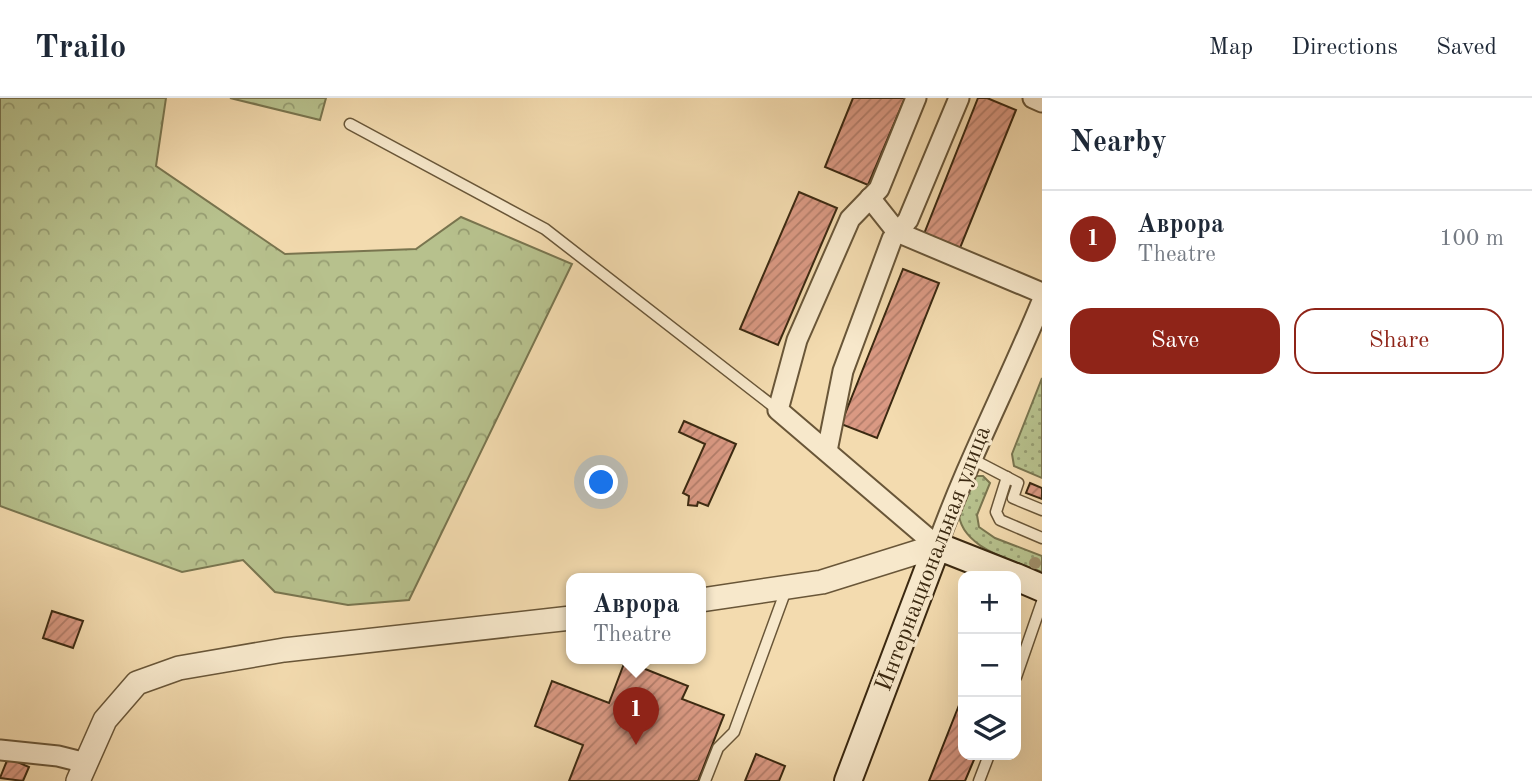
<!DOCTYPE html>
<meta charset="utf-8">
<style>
body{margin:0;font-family:"Old Standard TT",serif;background:#f6f6f7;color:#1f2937}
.controls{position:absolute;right:21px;bottom:21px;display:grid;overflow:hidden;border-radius:14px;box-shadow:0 7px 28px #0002}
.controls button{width:63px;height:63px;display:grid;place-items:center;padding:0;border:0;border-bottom:2px solid #e0e1e3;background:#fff;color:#1f2937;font:35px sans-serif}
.you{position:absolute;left:602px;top:385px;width:24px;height:24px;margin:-18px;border:5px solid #fff;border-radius:50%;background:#1a73e8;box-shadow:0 0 0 10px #1a73e833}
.badge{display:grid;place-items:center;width:46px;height:46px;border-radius:50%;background:#8f2418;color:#fff;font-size:23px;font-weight:700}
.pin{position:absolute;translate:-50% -58px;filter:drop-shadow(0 2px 4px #0008)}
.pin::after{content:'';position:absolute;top:37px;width:24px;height:21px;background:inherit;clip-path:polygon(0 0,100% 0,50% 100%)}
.popup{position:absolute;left:566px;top:475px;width:140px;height:91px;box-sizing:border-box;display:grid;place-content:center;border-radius:14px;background:#fff;filter:drop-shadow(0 2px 5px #0005);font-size:23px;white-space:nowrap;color:#747a83}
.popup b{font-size:26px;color:#1f2937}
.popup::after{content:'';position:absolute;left:50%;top:100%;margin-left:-14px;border:14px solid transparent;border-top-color:#fff}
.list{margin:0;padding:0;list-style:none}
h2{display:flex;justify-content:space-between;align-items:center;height:91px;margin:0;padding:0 28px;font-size:30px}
h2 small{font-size:23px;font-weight:400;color:#747a83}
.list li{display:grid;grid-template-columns:46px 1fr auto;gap:21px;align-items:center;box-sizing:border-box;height:98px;padding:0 28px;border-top:2px solid #e0e1e3}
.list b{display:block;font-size:26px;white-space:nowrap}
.list p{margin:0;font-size:23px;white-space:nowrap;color:#747a83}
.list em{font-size:23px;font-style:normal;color:#747a83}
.actions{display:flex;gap:14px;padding:21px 28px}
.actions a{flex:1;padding:16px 0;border:2px solid #8f2418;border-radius:21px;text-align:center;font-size:24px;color:#8f2418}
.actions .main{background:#8f2418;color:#fff}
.icon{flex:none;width:38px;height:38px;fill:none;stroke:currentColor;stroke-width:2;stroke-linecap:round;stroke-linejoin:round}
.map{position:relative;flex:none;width:1042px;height:683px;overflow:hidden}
header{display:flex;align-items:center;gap:42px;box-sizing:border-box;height:98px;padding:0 35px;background:#fff;border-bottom:2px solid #e0e1e3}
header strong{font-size:33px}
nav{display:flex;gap:38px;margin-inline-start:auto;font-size:24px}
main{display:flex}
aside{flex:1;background:#fff}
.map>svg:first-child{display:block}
.grass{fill:url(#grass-dots);stroke:#79754f;stroke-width:2}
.forest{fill:url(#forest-crowns);stroke:#79754f;stroke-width:2}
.building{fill:url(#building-hatch);stroke:#3b2911;stroke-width:2}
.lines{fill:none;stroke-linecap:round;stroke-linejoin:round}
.service-casing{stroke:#695638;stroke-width:13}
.minor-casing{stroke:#695638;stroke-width:23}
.tertiary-casing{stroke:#695638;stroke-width:26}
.secondary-casing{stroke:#3b2911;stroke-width:30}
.service{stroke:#f7e8cb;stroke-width:10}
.minor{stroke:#f7e8cb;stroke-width:19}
.tertiary{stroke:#f7e8cb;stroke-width:23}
.secondary{stroke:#f7e8cb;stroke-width:26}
.tree{fill:#9f8e69}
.labels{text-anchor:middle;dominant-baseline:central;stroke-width:6;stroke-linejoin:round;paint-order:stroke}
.street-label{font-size:24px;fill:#3b2911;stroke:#f7e8cb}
</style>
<header>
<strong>Trailo</strong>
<nav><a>Map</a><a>Directions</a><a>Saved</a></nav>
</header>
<main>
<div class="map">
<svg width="1042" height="683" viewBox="0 0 1042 683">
<defs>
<pattern id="grass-dots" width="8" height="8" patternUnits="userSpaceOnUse" patternTransform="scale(1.75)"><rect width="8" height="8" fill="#b7c18d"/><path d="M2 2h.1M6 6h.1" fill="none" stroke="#969d72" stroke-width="1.8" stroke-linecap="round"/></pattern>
<pattern id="forest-crowns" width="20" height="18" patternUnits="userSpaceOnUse" patternTransform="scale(1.75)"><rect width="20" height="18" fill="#b7c18d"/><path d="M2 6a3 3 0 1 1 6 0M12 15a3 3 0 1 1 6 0" fill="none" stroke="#969d72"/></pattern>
<pattern id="building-hatch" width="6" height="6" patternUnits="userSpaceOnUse" patternTransform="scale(1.75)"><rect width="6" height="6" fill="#da9983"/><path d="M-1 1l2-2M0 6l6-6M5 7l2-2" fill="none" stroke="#b27d6a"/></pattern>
</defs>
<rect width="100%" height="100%" fill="#f3dbaf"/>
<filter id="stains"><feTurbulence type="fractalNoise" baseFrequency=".00286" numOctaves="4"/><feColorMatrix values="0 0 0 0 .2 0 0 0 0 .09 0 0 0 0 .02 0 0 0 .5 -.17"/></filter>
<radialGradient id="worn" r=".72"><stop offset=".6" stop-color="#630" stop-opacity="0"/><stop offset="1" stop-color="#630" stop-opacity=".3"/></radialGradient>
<g class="grass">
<path d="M1042,280V380L1014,368L1012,356Z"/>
<path d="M974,378H983L990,385L977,417L979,429L995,440L1042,458V474C1014,463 953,449 959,407C960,398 969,387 974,378Z"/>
</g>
<g class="forest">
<path d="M0,0H166L156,68L285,156L416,151L461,119L572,166L409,502L348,507L275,494L243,462L182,474L0,408Z"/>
<path d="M230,0H326L320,22Z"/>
</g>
<g class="building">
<path d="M853,0H905L868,87L825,69Z"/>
<path d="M978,0H987L1016,12L960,150L924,136Z"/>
<path d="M799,94L837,110L778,247L740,231Z"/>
<path d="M903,171L939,185L877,340L841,326Z"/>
<path d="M684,323L736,346L708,408L698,404L697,408L688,407L689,398L683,395L705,346L679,334Z"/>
<path d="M1030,385L1042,390V401L1026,395Z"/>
<path d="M52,513L83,523L73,550L43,540Z"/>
<path d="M625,563L688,588L682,601L724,617L698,683H569L583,647L535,628L552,583L609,605Z"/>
<path d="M963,597V657H976L965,683H929Z"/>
<path d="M756,656L785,668L779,683H745Z"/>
<path d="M8,660L29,669L23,683L0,680Z"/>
</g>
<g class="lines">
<defs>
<g id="service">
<path d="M350,26L545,131L778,312"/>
<path d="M970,360L1018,385L1013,400L1042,412"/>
<path d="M1007,379L996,414L1000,422L1042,440"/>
<path d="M1016,579L1042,504"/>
<path d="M705,683L718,650L734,634L787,489"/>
<path d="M979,683L989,657"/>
</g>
<g id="minor">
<path d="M916,0L879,91L850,121L797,242L778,312L937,448C967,364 1008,286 1042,203"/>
<path d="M1033,0L1042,4"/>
<path d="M870,100L897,134L1042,195"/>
<path d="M827,353L843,273L892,141L908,122L959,0"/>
<path d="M0,652L58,658L86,665"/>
</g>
<g id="tertiary">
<path d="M701,502L822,484L937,448"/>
<path d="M78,683L105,622L137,585L179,570L284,552L571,520"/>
</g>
<g id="secondary">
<path d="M1016,479L1042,490"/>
<path d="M848,683L937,448L1013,478"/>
</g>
</defs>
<use href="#service" class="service-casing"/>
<use href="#minor" class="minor-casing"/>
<use href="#tertiary" class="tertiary-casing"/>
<use href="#secondary" class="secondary-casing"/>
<use href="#service" class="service"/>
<use href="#minor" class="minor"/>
<use href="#tertiary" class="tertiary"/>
<use href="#secondary" class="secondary"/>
</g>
<circle class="tree" cx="1035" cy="465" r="6"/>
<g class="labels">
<g class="street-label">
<text transform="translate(934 461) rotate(-69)">Интернациональная улица</text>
</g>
</g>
<rect width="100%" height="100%" filter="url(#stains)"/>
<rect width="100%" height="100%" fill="url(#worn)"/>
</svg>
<div class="controls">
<button>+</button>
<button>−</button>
<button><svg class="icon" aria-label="layers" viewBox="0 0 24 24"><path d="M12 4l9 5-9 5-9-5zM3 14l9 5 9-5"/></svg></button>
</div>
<div class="you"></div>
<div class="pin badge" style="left:636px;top:647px">1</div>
<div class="popup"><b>Аврора</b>Theatre</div>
</div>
<aside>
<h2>Nearby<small></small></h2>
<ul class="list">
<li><span class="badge">1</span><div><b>Аврора</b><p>Theatre</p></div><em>100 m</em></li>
</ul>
<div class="actions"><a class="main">Save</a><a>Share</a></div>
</aside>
</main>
